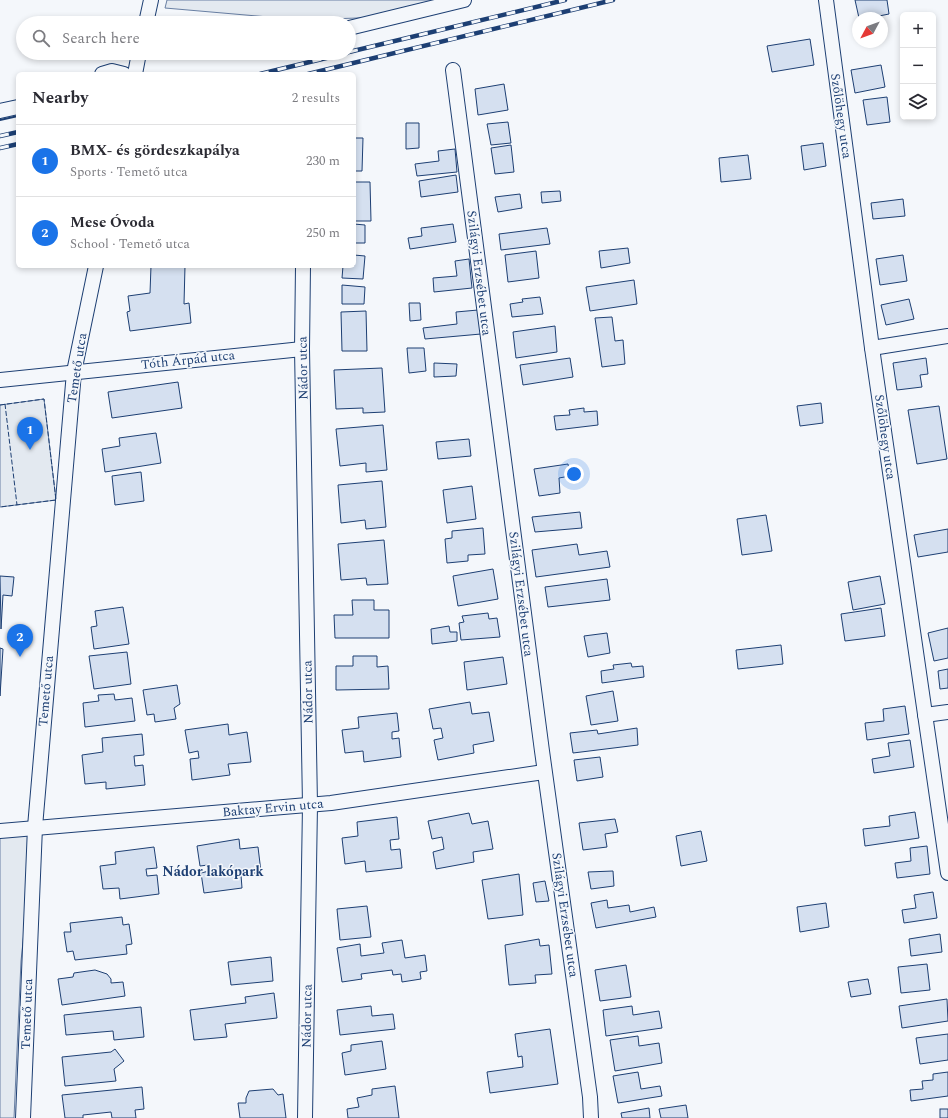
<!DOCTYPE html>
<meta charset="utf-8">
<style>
body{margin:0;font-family:Spectral,serif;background:#f2f2f3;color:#2b2b33}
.controls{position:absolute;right:12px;top:12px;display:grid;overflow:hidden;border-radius:6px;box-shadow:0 2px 6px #0003}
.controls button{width:36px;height:36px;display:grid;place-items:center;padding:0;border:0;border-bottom:1px solid #e1e1e2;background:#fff;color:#2b2b33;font:20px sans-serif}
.compass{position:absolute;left:852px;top:12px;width:36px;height:36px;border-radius:50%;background:#fff;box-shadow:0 2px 6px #0003;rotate:229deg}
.you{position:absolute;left:574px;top:474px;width:14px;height:14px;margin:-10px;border:3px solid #fff;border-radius:50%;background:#1a73e8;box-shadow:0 0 0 6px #1a73e833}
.badge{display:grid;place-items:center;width:26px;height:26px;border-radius:50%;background:#1a73e8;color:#fff;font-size:13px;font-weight:700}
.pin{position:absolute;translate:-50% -33px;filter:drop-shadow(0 1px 2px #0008)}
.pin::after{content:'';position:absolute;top:21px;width:14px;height:12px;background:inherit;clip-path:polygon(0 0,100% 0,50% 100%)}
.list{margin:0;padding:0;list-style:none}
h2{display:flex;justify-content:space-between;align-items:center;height:52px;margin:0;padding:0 16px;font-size:17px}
h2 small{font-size:13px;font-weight:400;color:#7c7c81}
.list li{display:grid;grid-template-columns:26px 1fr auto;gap:12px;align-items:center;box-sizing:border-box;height:72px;padding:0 16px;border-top:1px solid #e1e1e2}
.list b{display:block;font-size:15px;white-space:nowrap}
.list p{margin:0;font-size:13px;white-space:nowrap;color:#7c7c81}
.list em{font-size:13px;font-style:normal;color:#7c7c81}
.icon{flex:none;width:22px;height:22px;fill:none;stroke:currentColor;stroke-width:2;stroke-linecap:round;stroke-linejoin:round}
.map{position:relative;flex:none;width:948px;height:1118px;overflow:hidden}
.search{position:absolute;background:#fff;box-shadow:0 2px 6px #0003;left:16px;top:16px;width:340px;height:44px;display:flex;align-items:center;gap:10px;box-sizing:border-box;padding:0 14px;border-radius:22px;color:#7c7c81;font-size:15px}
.panel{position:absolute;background:#fff;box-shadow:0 2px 6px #0003;left:16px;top:72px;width:340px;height:196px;border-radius:6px}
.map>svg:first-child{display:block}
.green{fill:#e3e9f0;stroke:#687fa3}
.building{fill:#d5e0f0;stroke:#1d3f73}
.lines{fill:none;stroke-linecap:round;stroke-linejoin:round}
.street-casing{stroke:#1d3f73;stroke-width:16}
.street{stroke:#f4f7fb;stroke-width:14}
.rail-casing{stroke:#1d3f73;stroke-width:4.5}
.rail{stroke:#f4f7fb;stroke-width:3;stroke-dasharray:9;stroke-linecap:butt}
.fence{stroke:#1d3f73;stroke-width:1;stroke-dasharray:5 2;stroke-linecap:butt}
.wall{stroke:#1d3f73;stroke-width:2}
.labels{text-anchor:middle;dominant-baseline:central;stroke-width:3;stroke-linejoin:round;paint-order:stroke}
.street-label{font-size:13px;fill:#1d3f73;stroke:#f4f7fb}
.neighbourhood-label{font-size:14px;font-weight:bold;fill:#1d3f73;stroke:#f4f7fb}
</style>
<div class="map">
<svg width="948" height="1118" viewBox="0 0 948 1118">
<rect width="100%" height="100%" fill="#f4f7fb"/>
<g class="green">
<path d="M167,0H471L411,16L303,20L165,8Z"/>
<path d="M44,399L56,500L0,507V405Z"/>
<path d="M35,827L21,961L14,1118H0V831Z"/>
</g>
<g class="building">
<path d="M855,0H887L889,14L869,18H859Z"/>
<path d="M810,39L814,65L772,72L767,46Z"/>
<path d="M881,65L885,87L855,93L851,70Z"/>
<path d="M504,84L508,110L478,115L475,89Z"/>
<path d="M887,97L890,122L867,125L863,100Z"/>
<path d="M508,122L511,143L491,145L487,124Z"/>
<path d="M406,123H419V148L406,149Z"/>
<path d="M354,138H363L362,171H354Z"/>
<path d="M823,143L826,166L804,170L801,146Z"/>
<path d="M511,145L514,172L495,174L491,148Z"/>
<path d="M455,149L457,172L417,176L415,164L439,161L438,151Z"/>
<path d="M748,155L751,179L721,182L719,158Z"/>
<path d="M456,175L458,192L421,197L419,181Z"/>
<path d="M354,182H370L371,221H354Z"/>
<path d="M560,191L561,201L542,203L541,192Z"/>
<path d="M520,194L522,208L498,212L495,197Z"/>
<path d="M903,199L905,216L873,219L871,203Z"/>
<path d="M354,224L365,225V243H354Z"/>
<path d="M453,224L456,242L410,249L408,238L422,236L421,228Z"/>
<path d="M547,228L550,244L501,250L499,234Z"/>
<path d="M628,248L630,263L601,268L599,251Z"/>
<path d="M536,251L539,278L508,282L505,255Z"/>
<path d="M354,255L365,256L363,279L342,278L343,266H354Z"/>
<path d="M903,255L907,281L880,285L876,259Z"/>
<path d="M469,259L472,288L434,292L433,278L457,276L455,261Z"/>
<path d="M151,266H185L184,304L189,303L191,323L130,331L127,312L130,311L128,296L150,293Z"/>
<path d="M634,280L637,304L590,311L586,287Z"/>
<path d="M342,285L365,287L364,304H342Z"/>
<path d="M540,297L543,314L512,317L510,304L523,302L522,299Z"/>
<path d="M909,299L914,319L886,325L881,305Z"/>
<path d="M409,303H420L421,320L410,321Z"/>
<path d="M478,310L481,334L425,339L423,328L457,324L456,312Z"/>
<path d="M366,311L367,351H342L341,312Z"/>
<path d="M612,317L615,341L623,340L625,364L602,367L595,318Z"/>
<path d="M555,326L557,352L516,358L513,332Z"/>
<path d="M407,348H424L426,371L409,373Z"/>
<path d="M570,358L573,377L523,385L520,365Z"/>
<path d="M926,358L928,374L920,375L922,387L897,390L893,363Z"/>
<path d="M434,363L457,364L456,376L434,377Z"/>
<path d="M382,368L385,412L363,413V408L336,409L334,370Z"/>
<path d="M178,382L182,408L112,418L108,392Z"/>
<path d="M821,403L823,423L800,426L797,406Z"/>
<path d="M939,406L947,459L917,464L908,410Z"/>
<path d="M584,408V412L597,411L598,425L556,430L554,416L570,415L569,410Z"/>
<path d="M383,425L387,470L366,472V463L340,466L336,429Z"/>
<path d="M156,433L161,463L105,472L102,449L120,446L119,438Z"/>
<path d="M469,439L471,456L438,459L436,442Z"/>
<path d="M568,464L570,476L559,478L560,493L539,496L534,469Z"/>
<path d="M141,472L144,501L115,505L112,476Z"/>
<path d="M382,481L386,527L366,529L365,520L341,523L338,485Z"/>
<path d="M472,486L476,519L447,523L443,490Z"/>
<path d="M580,512L582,528L535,532L532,517Z"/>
<path d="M766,515L772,551L742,555L737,519Z"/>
<path d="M483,528L485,554L468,555V561L447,563L445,539L452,538V531Z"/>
<path d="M948,529V552L918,557L914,535Z"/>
<path d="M384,540L388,584L367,585L366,578L341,580L338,544Z"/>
<path d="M577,544L579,555L607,551L610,567L536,577L532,550Z"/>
<path d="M493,569L498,599L458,606L453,576Z"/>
<path d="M0,576L14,577L12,596L3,595L1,629Z"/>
<path d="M880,576L885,604L853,610L848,582Z"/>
<path d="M607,579L610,600L548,607L545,587Z"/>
<path d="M352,600H374V610H389V638H335L334,615H353Z"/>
<path d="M123,607L129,644L94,649L91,627L97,626L95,611Z"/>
<path d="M881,608L885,636L845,641L841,614Z"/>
<path d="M488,613L489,619L497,618L500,637L461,640L459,623L464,622L462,616Z"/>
<path d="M449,626L450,632H457V641L432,644L431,629Z"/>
<path d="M948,628V658L934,661L928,633Z"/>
<path d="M607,633L610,653L588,657L584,636Z"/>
<path d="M781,645L783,664L738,669L736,650Z"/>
<path d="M0,648L3,649L0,696Z"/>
<path d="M127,652L131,684L94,689L89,656Z"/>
<path d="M353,656H377V667L388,666L389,689L336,690V666H353Z"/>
<path d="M503,657L507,684L467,690L464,662Z"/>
<path d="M631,663L632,667L643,666L644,677L602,683L601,671L614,669L613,665Z"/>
<path d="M948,669V688L940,689L938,671Z"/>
<path d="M177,685L180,704L174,708L176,719L155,722L154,714L147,715L143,690Z"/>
<path d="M613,691L618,721L591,725L586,696Z"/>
<path d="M114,694L115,700L132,698L135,721L85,727L83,703L99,701L98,695Z"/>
<path d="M470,702L472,714L489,712L494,741L473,745L474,753L438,760L434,740L443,738L441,728L433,729L429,709Z"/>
<path d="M905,706L909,734L867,740L865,723L884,721L883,709Z"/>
<path d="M397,713L399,731L392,732V739L399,738L401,757L364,762L363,751L345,753L342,730L359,728L358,717Z"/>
<path d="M228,724L229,735L247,732L251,762L228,764L230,775L192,780L190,759L199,758L198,751L189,753L185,730Z"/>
<path d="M637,728L638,745L573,753L570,733L597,730L598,734Z"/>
<path d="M142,734L144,755L134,756L135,766L143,765L145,785L106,789V782L85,784L82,755L103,752L102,738Z"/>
<path d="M910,740L914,767L874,773L872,759L890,756L888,743Z"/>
<path d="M600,757L603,777L577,781L574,760Z"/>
<path d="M915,812L919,838L865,846L863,829L890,826L889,816Z"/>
<path d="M469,813L472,824L488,821L493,849L473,852L474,862L436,869L433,852L444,849L442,837L432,839L428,821Z"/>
<path d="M397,817L399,839L390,840L391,850L400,849L402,868L366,872L365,861L345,864L342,838L358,836L357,822Z"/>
<path d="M615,819L618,832L605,834L607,847L583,850L579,823Z"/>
<path d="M701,831L707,861L681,866L676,836Z"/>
<path d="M239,839L240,849L258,847L261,872L241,875L242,888L204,893L201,873L209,871L208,865L200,866L197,846Z"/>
<path d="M927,846L930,874L897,878L895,863L911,861L910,848Z"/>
<path d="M154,847L157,868L146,869L147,876L157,875L159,894L120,899L119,888L103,889L100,866L116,864L115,852Z"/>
<path d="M613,871L614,886L591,889L588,872Z"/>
<path d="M519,874L523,915L488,919L482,880Z"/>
<path d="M545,881L549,901L536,902L533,883Z"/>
<path d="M933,892L937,918L904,923L902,910L916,908L914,895Z"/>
<path d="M607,900L608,908L629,905L630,912L654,907L656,917L596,928L591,903Z"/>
<path d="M826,903L829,927L800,932L797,907Z"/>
<path d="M367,906L371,937L340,940L337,909Z"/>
<path d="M122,917L123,925L129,924L132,944L126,945L127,954L75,960L73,951L67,952L64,932H71L70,923Z"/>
<path d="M940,934L942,952L911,956L909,939Z"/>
<path d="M539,939L540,946L549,945L552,974L535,975L536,983L509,985L505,945Z"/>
<path d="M402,940L405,958L425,955L427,971L420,972L421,979L402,982L401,974L393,975L392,970L361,974L362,979L342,982L337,948L360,944L361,956L384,953L382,943Z"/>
<path d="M271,957L273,981L231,985L228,962Z"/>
<path d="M927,964L930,990L901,993L898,967Z"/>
<path d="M626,965L631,997L600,1001L595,970Z"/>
<path d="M95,970L107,974L111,979V983L123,982L125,996L62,1005L58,979L73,977L74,973Z"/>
<path d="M868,979L871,994L851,997L848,982Z"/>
<path d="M274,993L277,1018L225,1024L227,1037L194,1040L190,1010L246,1003L245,997Z"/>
<path d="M947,999L948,1021L902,1028L899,1006Z"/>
<path d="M371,1006L372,1016L393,1014L395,1029L340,1035L337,1010Z"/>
<path d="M632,1006L633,1015L659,1011L662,1028L606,1036L603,1010Z"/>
<path d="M141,1007L144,1037L114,1040L113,1031L66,1035L64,1015Z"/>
<path d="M550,1029L558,1084L490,1093L487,1072L523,1067L522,1056L518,1057L515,1034Z"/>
<path d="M948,1034V1060L920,1064L916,1038Z"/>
<path d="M638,1036L639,1046L659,1043L662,1063L615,1071L610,1040Z"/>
<path d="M382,1041L386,1069L345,1075L342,1053L351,1051V1045Z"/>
<path d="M115,1049L124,1061L114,1069L116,1081L65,1086L62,1057L111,1052Z"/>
<path d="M638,1072L641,1089L660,1086L662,1096L618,1103L613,1076Z"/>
<path d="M948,1072V1096L911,1101L910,1090L923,1089L922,1081L933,1080V1074Z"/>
<path d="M395,1086L399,1118H348L347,1109L359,1107L357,1098L372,1095V1089Z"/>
<path d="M142,1087L144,1109L135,1110L136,1118H112L111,1112L83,1115V1118H65L62,1095Z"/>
<path d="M273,1089L278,1095L283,1094L286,1118H240L238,1103H246V1098L249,1091Z"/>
<path d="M686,1105L688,1118H661L659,1109Z"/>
<path d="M649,1108L650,1118H622L621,1113Z"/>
<rect x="940" y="1109" width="8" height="9"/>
</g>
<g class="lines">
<defs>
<g id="street">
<path d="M826,0L872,348L948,873"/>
<path d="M146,23L151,0"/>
<path d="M349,28L464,0"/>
<path d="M453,70L542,751L590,1097L591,1118"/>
<path d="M102,74L112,71L124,74"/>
<path d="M135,74L139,53"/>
<path d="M0,111L18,107"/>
<path d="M303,266L302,349L310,805L305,1118"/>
<path d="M872,348L948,336"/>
<path d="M0,380L302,349"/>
<path d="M925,715L948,712"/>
<path d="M0,831L331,803L544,772"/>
<path d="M23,1118L35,827L52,629L74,372L96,266"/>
</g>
</defs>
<use href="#street" class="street-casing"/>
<use href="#street" class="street"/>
<defs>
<g id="rail">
<path d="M349,52L565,0"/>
<path d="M260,74L347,53"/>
<path d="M308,74L613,0"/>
<path d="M0,136L18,132"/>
<path d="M0,148L18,144"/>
</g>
</defs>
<use href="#rail" class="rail-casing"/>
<use href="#rail" class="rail"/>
<g class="fence">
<path d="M5,404L17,505"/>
<path d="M0,405L44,399L56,500L0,507"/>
</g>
<path class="wall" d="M0,120L18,116"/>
</g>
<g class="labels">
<g class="street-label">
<text transform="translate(841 116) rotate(82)">Szőlöhegy utca</text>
<text transform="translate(479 273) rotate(83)">Szilágyi Erzsébet utca</text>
<text transform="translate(188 360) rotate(-6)">Tóth Árpád utca</text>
<text transform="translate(77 368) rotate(-81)">Temető utca</text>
<text transform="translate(303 368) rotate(-91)">Nádor utca</text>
<text transform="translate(885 437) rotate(82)">Szőlöhegy utca</text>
<text transform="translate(521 594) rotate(83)">Szilágyi Erzsébet utca</text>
<text transform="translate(46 691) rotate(-85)">Temető utca</text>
<text transform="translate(308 692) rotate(-91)">Nádor utca</text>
<text transform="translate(273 808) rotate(-5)">Baktay Ervin utca</text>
<text transform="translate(565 915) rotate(82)">Szilágyi Erzsébet utca</text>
<text transform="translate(27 1014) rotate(-88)">Temető utca</text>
<text transform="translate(307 1016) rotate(-89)">Nádor utca</text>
</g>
<g class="neighbourhood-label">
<text x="213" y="871">Nádor lakópark</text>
</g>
</g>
</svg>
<div class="controls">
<button>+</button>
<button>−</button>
<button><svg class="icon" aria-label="layers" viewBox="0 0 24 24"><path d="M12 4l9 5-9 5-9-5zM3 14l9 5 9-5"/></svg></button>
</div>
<svg class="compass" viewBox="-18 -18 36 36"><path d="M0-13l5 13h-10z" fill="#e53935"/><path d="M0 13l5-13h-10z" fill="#7c7c81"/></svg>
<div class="you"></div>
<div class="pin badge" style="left:30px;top:450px">1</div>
<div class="pin badge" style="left:20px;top:657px">2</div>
<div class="search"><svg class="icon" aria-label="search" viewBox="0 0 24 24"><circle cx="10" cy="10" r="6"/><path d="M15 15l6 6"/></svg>Search here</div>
<section class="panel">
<h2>Nearby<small>2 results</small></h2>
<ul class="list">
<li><span class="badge">1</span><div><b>BMX- és gördeszkapálya</b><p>Sports · Temető utca</p></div><em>230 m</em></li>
<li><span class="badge">2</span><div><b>Mese Óvoda</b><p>School · Temető utca</p></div><em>250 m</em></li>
</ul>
</section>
</div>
